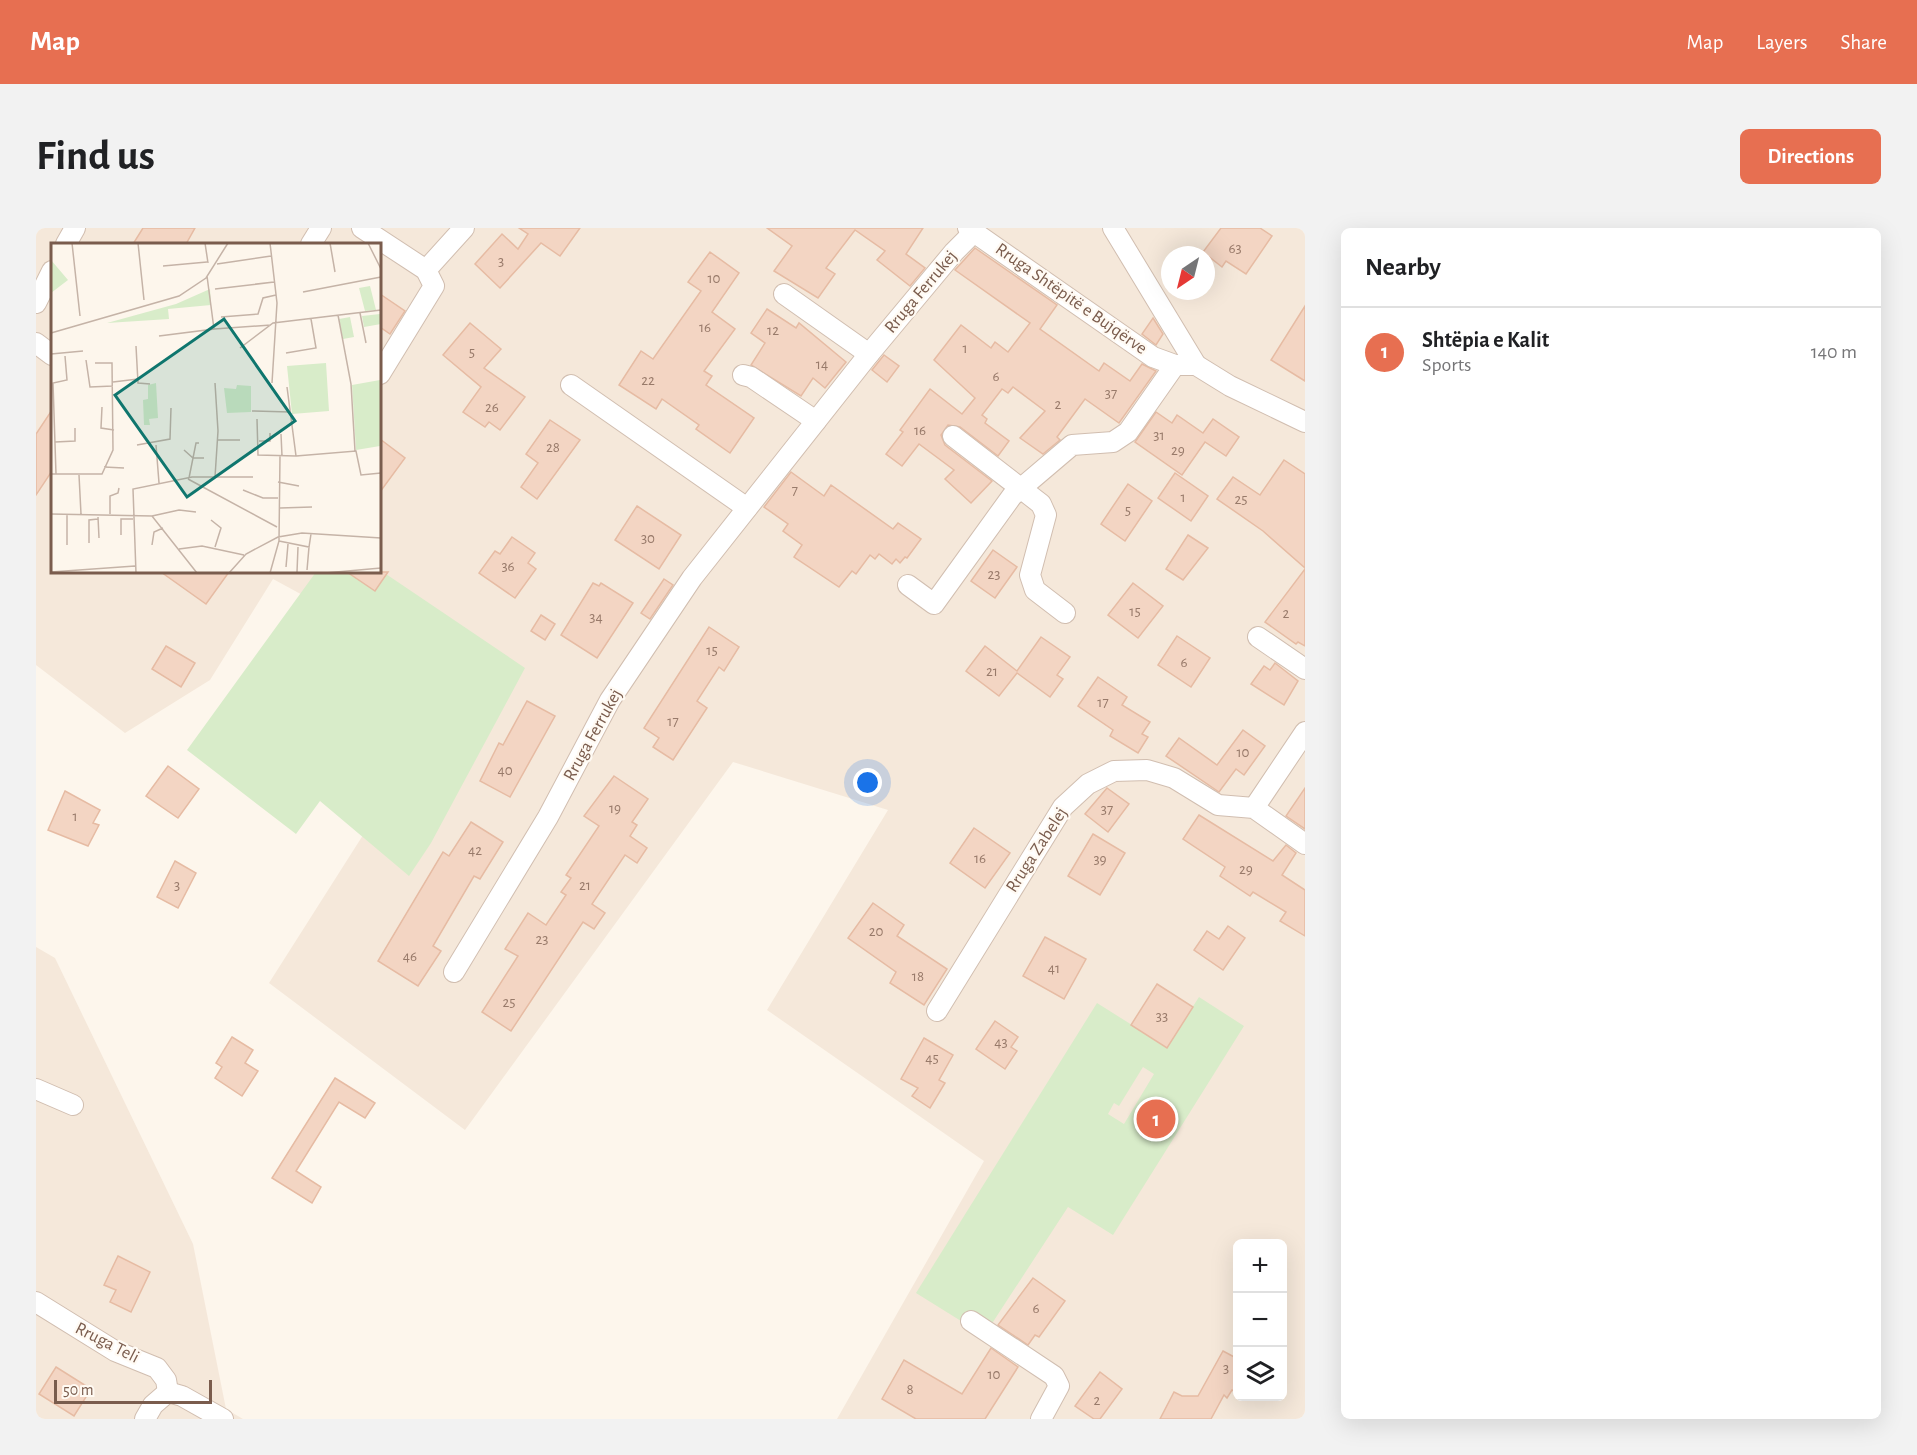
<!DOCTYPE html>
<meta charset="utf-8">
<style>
body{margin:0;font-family:"Alegreya Sans",sans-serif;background:#f2f2f2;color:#202124}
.controls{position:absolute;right:18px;bottom:18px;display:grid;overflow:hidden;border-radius:9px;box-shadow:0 6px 24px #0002}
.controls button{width:54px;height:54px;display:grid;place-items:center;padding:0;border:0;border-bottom:2px solid #e0e0e0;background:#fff;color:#202124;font:30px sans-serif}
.compass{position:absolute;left:1125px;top:18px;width:54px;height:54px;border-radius:50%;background:#fff;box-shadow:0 6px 24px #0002;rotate:215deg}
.scale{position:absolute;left:18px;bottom:15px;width:158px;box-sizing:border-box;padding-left:6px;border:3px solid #7a5c4d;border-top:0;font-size:16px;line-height:21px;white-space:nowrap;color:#7a5c4d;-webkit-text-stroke:4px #fffaf3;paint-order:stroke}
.you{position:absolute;left:832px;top:555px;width:21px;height:21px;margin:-15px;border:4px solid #fff;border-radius:50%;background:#1a73e8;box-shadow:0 0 0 9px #1a73e833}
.badge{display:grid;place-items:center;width:39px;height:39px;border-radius:50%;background:#e76f51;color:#fff;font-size:20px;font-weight:700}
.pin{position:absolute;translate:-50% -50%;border:3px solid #fff;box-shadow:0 2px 6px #0006}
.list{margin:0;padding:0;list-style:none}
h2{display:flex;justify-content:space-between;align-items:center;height:78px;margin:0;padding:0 24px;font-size:26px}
h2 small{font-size:20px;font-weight:400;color:#757577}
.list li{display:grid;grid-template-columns:39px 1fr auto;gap:18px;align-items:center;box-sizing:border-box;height:90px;padding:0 24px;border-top:2px solid #e0e0e0}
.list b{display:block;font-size:22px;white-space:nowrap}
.list p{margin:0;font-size:20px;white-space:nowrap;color:#757577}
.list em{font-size:20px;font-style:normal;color:#757577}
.icon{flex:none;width:33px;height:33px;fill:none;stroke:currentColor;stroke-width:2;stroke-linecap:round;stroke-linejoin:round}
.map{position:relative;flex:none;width:1269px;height:1191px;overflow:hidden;border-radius:9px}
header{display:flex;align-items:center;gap:36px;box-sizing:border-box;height:84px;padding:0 30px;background:#e76f51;color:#fff}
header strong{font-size:28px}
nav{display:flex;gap:33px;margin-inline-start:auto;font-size:21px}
.intro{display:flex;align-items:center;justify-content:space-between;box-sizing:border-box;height:144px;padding:0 36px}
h1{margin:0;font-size:42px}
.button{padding:15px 27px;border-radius:9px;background:#e76f51;color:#fff;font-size:21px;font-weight:700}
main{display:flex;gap:36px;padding:0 36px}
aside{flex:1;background:#fff;border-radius:9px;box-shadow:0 6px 24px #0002}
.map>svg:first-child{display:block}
.residential{fill:#f5e8da;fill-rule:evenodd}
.green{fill:#d8ecc9;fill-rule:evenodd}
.building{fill:#f3d5c3;stroke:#e6bba3;stroke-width:1.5}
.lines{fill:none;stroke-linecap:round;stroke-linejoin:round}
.street-casing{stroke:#d1beb0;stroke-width:22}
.street{stroke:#fff;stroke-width:20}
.labels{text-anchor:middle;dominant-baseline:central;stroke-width:4.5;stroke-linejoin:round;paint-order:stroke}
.number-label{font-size:15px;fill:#987a6a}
.street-label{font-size:18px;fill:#7a5c4d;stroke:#fffaf3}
.inset-road{fill:none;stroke:#c5b3a7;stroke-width:1.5}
.view{fill:#0f766e;fill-opacity:0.15;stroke:#0f766e;stroke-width:3}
.inset-edge{fill:none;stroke:#7a5c4d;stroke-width:3}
</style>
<header>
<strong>Map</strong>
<nav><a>Map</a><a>Layers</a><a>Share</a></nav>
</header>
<div class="intro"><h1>Find us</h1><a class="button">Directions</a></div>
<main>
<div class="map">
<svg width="1269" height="1191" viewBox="0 0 1269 1191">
<rect width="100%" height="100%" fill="#fdf6ec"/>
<g class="residential">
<path d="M0,0H1269V1191H801L948,933L731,782L852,582L697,534L429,902L233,755L425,453L237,351L174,452L89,505L0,437ZM16,16H344V344H16ZM1134,27H1170V63H1134ZM1202,1016H1246V1168H1202Z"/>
<path d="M0,719L19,730L157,1016L190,1181L207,1191H0Z"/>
</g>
<g class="green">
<path d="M344,342L489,440L395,615L373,648L284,573L260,606L151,522L280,344Z"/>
<path d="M1163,769L1208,798L1077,1007L1032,979L955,1097L932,1083L925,1093L880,1065L1061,775L1131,819ZM1107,839L1118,846L1088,896L1072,886L1078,875L1083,878Z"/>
</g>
<g class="building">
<path d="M107,0H159L150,16H97Z"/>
<path d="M483,0H544L524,28L505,15L464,60L439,36L466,6L482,21L492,6Z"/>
<path d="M731,0H887L870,26L889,40L874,58L841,32L849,23L819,2L790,40L799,46L782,70L738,43L756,18Z"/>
<path d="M1185,0H1224L1236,8L1210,46L1190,33L1186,39L1167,24Z"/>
<path d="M939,20L1021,77L1004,101L1063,143L1068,135L1094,153L1106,136L1120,143L1083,195L1049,171L1021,209L1024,212L1007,226L984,210L1009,183L977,159L972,165L966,161L946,187L951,191L949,195L973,213L962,228L924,199L912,197L905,207L909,217L956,253L935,275L909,251L918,242L883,216L866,238L850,226L867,204L864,202L894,161L926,186L939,170L898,132L925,97L955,120L959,114L972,124L994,95L919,42Z"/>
<path d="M674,24L703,45L676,84L699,101L668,143L676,148L670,157L718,190L694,225L660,201L663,197L626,171L620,181L583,157L605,123L617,131L665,63L652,54Z"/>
<path d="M344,66L369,83L354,106L344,99Z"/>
<path d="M1269,78V153L1235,132Z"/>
<path d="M731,81L760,100L763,95L810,134L789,160L777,150L765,168L715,137L729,115L715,105Z"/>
<path d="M1117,90L1127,106L1120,117L1106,106Z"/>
<path d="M434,95L465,121L448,140L489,169L464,202L453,194L449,199L427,184L445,159L407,127Z"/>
<path d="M848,127L863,138L851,154L836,142Z"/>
<path d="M16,182V243L0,267V206Z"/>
<path d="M1120,184L1136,195L1141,187L1167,205L1177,191L1203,209L1190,228L1169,214L1146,247L1099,214Z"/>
<path d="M514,192L544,212L501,271L485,259L502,235L490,226Z"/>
<path d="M344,211L369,230L344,264Z"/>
<path d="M1248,232L1269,246V340L1227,303L1181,271L1197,249L1224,267Z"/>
<path d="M755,244L788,268L795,257L857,301L862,295L885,311L871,330L869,329L864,335L860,331L856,336L843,326L839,331L834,327L820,346L816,343L803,359L758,329L766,317L747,303L752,296L728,279Z"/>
<path d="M1139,245L1172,268L1155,293L1122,270Z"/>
<path d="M1092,256L1116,273L1089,313L1065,296Z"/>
<path d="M601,278L645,307L623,341L579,312Z"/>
<path d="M1152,307L1172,320L1147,352L1130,341Z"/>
<path d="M476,309L499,325L492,335L500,341L479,370L443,345L459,323L464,326Z"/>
<path d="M957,322L981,339L959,370L935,353Z"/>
<path d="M1269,341V418L1262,414L1260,416L1229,394Z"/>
<path d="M125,344H193L170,376Z"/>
<path d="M311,344H352L339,363Z"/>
<path d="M628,351L637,357L614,391L605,385Z"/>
<path d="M557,355L563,358L565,355L597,375L561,430L525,407Z"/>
<path d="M1097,355L1127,378L1102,410L1072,387Z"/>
<path d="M505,387L519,396L509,412L495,403Z"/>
<path d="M673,399L703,419L688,443L683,439L661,473L671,480L637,532L617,519L623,510L608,500Z"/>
<path d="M1141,408L1174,430L1155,459L1122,437Z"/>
<path d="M1005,409L1034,429L1021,447L1027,451L1014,469L981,445L963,468L930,443L949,418L981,443Z"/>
<path d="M130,418L159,435L145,459L116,441Z"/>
<path d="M1239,435L1262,453L1248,477L1215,456L1228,438L1234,442Z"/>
<path d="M1062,449L1091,469L1086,477L1114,494L1106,506L1112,509L1102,525L1074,508L1077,502L1042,478Z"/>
<path d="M491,473L519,488L474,569L444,553L463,515L467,517Z"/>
<path d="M1207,502L1229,518L1208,547L1200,541L1183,564L1130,528L1143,510L1181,537Z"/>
<path d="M132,538L163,561L142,590L110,568Z"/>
<path d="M578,548L612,571L596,594L601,597L594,608L611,620L601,635L589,627L556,676L569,685L558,701L547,694L475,803L446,784L482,728L469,721L492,685L510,697L530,667L525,664L535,650L530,647L563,598L548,588Z"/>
<path d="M1071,560L1093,576L1072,604L1049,586Z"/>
<path d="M1269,560V601L1250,588Z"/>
<path d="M29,563L64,582L57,595L63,597L52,618L12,602Z"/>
<path d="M1163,587L1237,633L1250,617L1260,625L1246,647L1269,662V708L1244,693L1250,684L1217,664L1214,668L1184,648L1189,639L1147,611Z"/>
<path d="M435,594L467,614L444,651L438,648L397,718L405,723L382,758L342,733L407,624L413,628Z"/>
<path d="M938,600L974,625L949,660L914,635Z"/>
<path d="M1057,606L1089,625L1064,667L1032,648Z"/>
<path d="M139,633L160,645L142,680L121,669Z"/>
<path d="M837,675L868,697L861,708L911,741L888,777L854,755L860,744L812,710Z"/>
<path d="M1192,698L1209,710L1187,742L1158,722L1171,703L1183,711Z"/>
<path d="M1009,709L1050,731L1028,771L987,748Z"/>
<path d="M1121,756L1157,779L1131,820L1095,797Z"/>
<path d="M959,793L982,809L975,819L981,823L969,841L940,821Z"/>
<path d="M196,809L217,822L209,835L222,843L206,868L179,850L186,839L180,835Z"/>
<path d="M888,810L917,827L903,852L909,855L894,880L876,868L882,860L865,851Z"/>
<path d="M299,850L339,875L329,890L303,874L260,943L285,959L276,975L236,950Z"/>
<path d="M82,1028L114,1044L95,1084L74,1074L80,1062L68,1057Z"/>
<path d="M997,1050L1029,1073L1003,1109L999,1107L992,1117L962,1097Z"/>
<path d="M955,1120L982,1139L949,1191H880L846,1171L868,1132L926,1166Z"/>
<path d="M1187,1123L1202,1131V1165L1196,1162L1191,1170L1188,1167L1175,1191H1124L1138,1164L1146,1168H1162Z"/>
<path d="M20,1139L55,1161L38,1188L3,1166Z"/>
<path d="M1064,1144L1086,1161L1064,1191H1058L1039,1178Z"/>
</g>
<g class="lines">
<defs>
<g id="street">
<path d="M326,0L390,42L398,58L344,146"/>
<path d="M932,0L1117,129L1139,137H1160L1194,158L1269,194"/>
<path d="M1077,0L1160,137"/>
<path d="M30,16L39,0"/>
<path d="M275,16L285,0"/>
<path d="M390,42L428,0"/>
<path d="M748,66L833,126"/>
<path d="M0,75L16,43"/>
<path d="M0,115L16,127"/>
<path d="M707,147L715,149L780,193"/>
<path d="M535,157L711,280"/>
<path d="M917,208L1005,276L1010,287L994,347L999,362L1029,385"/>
<path d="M872,357L898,376L976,268L1036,217L1077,214L1092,204L1139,137"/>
<path d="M1222,409L1269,441"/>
<path d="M1218,580L1269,504"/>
<path d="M418,744L512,589L574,472L656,350L833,126L918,24L938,4"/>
<path d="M901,783L1027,579L1052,556L1078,543L1111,542L1138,550L1182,577L1218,580L1269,616"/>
<path d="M0,861L37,877"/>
<path d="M0,1074L79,1123L121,1140L130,1152L132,1164"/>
<path d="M935,1093L1018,1148L1023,1158L1005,1191"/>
<path d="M109,1191L117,1177L132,1164L146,1168L187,1191"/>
</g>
</defs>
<use href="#street" class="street-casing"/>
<use href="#street" class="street"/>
</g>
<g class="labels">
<g class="number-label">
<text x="1199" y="20">63</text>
<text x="465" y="33">3</text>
<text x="678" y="50">10</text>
<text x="669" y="99">16</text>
<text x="737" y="102">12</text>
<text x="929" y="120">1</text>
<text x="436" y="124">5</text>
<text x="786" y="136">14</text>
<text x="960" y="148">6</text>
<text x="612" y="152">22</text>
<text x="1075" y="165">37</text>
<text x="1022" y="176">2</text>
<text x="456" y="179">26</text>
<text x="884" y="202">16</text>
<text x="1123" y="207">31</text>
<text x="517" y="219">28</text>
<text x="1142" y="222">29</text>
<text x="759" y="262">7</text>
<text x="1147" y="269">1</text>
<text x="1205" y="271">25</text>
<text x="1092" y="282">5</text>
<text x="612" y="310">30</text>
<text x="472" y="338">36</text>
<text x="958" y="346">23</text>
<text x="1099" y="383">15</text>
<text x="1250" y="385">2</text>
<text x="560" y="389">34</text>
<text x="676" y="422">15</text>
<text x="1148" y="434">6</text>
<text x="956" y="443">21</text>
<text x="1067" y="474">17</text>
<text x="637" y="493">17</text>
<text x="1207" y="524">10</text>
<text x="469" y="542">40</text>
<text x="579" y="580">19</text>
<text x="1071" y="581">37</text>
<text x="39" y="588">1</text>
<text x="439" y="622">42</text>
<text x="944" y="630">16</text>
<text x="1064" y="631">39</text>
<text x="1210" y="641">29</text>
<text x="141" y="657">3</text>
<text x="549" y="657">21</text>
<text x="840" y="703">20</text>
<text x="506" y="711">23</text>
<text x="374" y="728">46</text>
<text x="1018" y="740">41</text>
<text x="882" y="748">18</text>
<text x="473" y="774">25</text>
<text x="1126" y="788">33</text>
<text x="965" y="814">43</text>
<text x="896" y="830">45</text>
<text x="1000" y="1080">6</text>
<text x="1190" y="1140">3</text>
<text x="958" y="1146">10</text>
<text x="874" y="1161">8</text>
<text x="1061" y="1172">2</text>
</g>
<g class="street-label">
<text transform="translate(885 64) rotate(-50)">Rruga Ferrukej</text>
<text transform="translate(1035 71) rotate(35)">Rruga Shtëpitë e Bujqërve</text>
<text transform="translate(557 507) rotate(-61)">Rruga Ferrukej</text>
<text transform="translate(1001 622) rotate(-57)">Rruga Zabelej</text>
<text transform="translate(71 1115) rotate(27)">Rruga Teli</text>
</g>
</g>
<g transform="translate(15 15)">
<rect width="330" height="330" fill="#fdf6ec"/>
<path d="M0,17L17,37L0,50ZM319,43L325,67L314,68L308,45ZM159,46L160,62L117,66L118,76L56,80L125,61ZM329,71L330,81L313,84L311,73ZM299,74L303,94L292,96L288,76ZM275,120L278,168L241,171L236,123ZM329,137V203L305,207L301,142ZM105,140L107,175L98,176L99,182H93L92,157L97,156V142ZM186,142L200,143V169L176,170L173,145L185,146Z" fill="#d8ecc9"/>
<path class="inset-road" d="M21,0L29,73M87,0L93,57M154,0L157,20M219,0L226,60L221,140M279,0L284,29M317,0L330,26M166,21L220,13M112,23L156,19M164,46L223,39M252,49L330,34M309,70L315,100M287,72L300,141L304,208M170,74L207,71L212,55L225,52M163,86L220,82M0,90L128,53L155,35L177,0M108,93L163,86L156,33M85,103L87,140L99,141M189,105L222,80L330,67M235,110L265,105L260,76M0,111L32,108M35,117L39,144L62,143M62,139L87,136M51,164L50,185L63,187M201,168L239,169M206,176L207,212L245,213L236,144M230,191L231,213M167,197H189M208,198H219V190M4,199L24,198V185M86,202L119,196L120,165M105,202L108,240M133,207L142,215H153M245,213L305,208L310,232L330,230M53,224L73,225M0,231H51L62,207L61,120H44M5,231L2,140L16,137L14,113M28,232L30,271M164,234L167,188L164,140M138,235L145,200H148M137,236L226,284M227,239L248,243M192,247L212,255H227M229,265L261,264M0,271L101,273L146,330M59,271V253L67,250L68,245M101,273L128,267L145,269M47,274L48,295M160,277L170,285L164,304M70,292V276H82M228,298L258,304L260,291M38,300V277L47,276M16,302V271M101,302L103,289L112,285M128,306L151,303L193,312M235,324L237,301M256,327L258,304M0,329L84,323M246,329L247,304M85,330L82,246L141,234H202M178,330L195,311L227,294L251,290L330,295M219,330L228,298L229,213M274,330L330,325"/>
<path class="view" d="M173,76L244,178L136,254L64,152Z"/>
<rect width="330" height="330" class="inset-edge"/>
</g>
</svg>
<div class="controls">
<button>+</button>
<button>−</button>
<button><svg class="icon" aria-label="layers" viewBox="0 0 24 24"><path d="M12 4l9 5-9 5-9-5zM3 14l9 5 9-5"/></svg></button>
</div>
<svg class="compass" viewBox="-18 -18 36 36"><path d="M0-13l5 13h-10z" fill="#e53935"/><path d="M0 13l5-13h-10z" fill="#757577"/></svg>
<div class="scale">50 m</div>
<div class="you"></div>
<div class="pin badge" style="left:1120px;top:891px">1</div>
</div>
<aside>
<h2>Nearby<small></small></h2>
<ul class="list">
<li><span class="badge">1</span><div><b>Shtëpia e Kalit</b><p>Sports</p></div><em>140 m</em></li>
</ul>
</aside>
</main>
